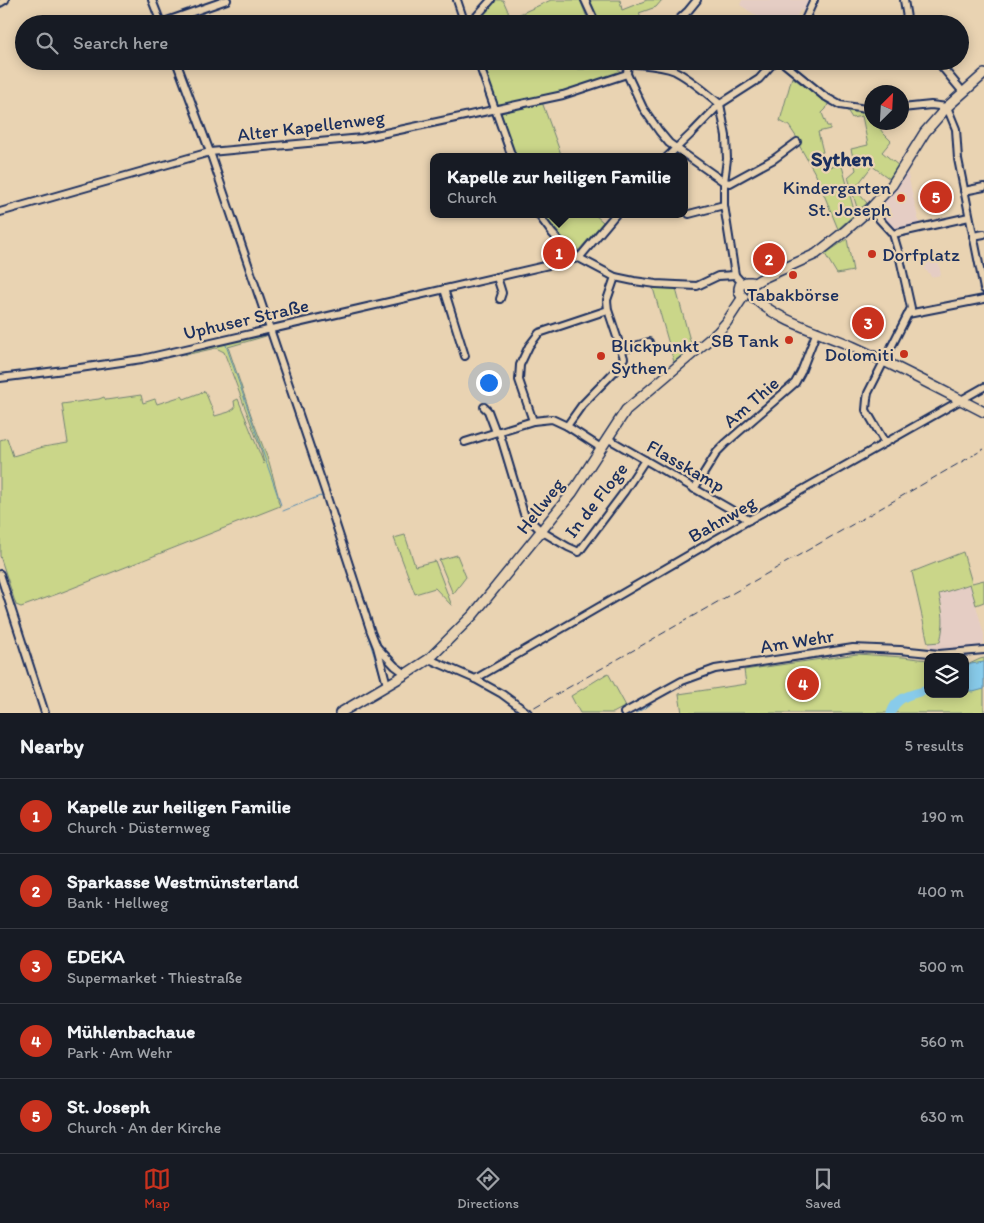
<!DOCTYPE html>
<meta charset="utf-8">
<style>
body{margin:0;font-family:Itim,sans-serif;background:#20242c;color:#f1f3f6}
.controls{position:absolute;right:15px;bottom:15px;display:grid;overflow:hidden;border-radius:10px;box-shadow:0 2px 12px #0003}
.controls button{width:45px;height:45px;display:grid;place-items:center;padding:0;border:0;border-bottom:1px solid #363941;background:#171b24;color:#f1f3f6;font:25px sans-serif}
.compass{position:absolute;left:864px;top:85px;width:45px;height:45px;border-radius:50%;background:#171b24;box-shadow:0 2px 12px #0003;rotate:24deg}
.you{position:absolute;left:488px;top:382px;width:18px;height:18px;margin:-12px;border:4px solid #fff;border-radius:50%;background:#1a73e8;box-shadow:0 0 0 8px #1a73e833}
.badge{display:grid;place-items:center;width:32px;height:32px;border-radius:50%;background:#c8321e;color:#fff;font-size:16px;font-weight:700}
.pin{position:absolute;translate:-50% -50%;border:2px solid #fff;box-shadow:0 1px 5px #0006}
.popup{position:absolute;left:430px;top:153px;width:258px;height:65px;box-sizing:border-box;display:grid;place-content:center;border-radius:10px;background:#171b24;filter:drop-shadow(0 1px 4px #0005);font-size:16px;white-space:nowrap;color:#9ea1a6}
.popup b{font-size:19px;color:#f1f3f6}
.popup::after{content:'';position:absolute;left:50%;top:100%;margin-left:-10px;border:10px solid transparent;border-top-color:#171b24}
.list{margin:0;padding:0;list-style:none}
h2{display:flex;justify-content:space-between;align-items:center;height:65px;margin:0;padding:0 20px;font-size:21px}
h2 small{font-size:16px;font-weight:400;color:#9ea1a6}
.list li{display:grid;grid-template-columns:32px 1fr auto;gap:15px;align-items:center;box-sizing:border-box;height:75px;padding:0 20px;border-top:1px solid #363941}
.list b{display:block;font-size:19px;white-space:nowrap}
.list p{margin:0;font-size:16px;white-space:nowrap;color:#9ea1a6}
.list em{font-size:16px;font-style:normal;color:#9ea1a6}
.icon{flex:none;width:28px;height:28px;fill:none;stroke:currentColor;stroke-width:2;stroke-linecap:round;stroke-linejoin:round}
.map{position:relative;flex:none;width:984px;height:713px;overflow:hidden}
.search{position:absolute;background:#171b24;box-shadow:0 2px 12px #0003;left:15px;right:15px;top:15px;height:55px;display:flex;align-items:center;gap:12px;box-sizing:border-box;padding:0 18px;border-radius:28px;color:#9ea1a6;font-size:19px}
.sheet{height:440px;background:#171b24}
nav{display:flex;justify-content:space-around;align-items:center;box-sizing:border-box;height:70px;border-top:1px solid #363941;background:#171b24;font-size:14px;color:#9ea1a6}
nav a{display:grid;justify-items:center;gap:2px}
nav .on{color:#c8321e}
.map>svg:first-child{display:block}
.built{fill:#e5cdc4}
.green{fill:#cad689;stroke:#728274}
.water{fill:#88cbea;stroke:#5c8db2}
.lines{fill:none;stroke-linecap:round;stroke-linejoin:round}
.stream{stroke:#5c8db2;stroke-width:1}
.river{stroke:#88cbea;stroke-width:9}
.street-casing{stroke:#1b2f5e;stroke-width:10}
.secondary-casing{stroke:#1b2f5e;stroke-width:12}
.street{stroke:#e9d3b2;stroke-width:6}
.secondary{stroke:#e9d3b2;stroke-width:9}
.rail{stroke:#1b2f5e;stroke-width:1;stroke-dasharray:8 4;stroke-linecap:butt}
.poi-dot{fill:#c8321e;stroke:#e9d3b2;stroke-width:2}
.labels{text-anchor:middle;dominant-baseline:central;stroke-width:4.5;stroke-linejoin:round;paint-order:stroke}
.street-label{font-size:19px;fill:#1b2f5e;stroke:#e9d3b2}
.poi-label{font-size:19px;fill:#1b2f5e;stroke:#e9d3b2;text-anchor:end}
.quarter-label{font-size:21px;font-weight:bold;fill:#1b2f5e;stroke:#e9d3b2}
</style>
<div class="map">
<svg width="984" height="713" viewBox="0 0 984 713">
<rect width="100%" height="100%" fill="#e9d3b2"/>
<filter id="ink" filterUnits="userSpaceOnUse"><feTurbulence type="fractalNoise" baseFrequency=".02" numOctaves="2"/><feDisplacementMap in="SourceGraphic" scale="10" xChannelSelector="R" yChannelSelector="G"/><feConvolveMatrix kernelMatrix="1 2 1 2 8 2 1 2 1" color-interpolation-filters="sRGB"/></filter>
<g filter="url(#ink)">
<g class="built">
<path d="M742,0H809L804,11L800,10L793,24H769L740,5Z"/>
<path d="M907,171L920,226L896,231L877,210L898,186Z"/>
<path d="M937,254L941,275L931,277L929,273L925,270L924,268L927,265L925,257Z"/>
<path d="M970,584L984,634V644L977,647L956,649L929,650L928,643L940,642L943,611L939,594Z"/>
</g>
<g class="green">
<path d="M496,0H503L511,18L551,0H580L588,20L572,24H557L556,20L539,24H476C480,14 487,6 496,0Z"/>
<path d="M590,0H620L622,10L647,0H662L656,7L639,13L643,24H600Z"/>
<path d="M481,61H549L552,71L577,64L578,69H585L584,61H612L621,73L563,93L500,107L496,104Z"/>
<path d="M792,77L828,104L826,109L822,113L827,126H830V129L818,132L823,152L819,153L822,168L834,166H842L855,214L838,229L816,175L799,145L797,138L789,126L780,121Z"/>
<path d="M542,102L562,157H515L500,114L502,111Z"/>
<path d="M847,110L871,113L872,122L876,123L883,133L891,141L882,152L899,166L890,179L872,166L856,187L861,196L867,203L858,211L848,177L856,170L851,149L868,145L862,116L852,118Z"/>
<path d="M540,214H594L603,222L579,250H573L564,244Z"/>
<path d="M847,239L853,271L837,274L825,254Z"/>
<path d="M653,288L676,289L692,348L674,362Z"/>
<path d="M266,333V336L228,347L252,418L269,462L278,495V501L280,506L60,593L21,607L16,605L0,556V440L7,438L13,456L43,447L68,443L62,404L99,399L104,397L106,400L141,395L143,403L155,399L157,404L182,396L184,399L205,391L215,416L229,412L235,408L234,401L238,399L264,464L261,450L224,352L216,348L185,355L184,351L231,342Z"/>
<path d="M405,535L415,566L435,561L452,606L435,588L415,594L394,538Z"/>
<path d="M963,552L972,583L984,580V602L976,605L970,584L939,594C943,614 945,621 940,642L928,643L912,572Z"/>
<path d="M457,555L466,577L453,594L439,560Z"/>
<path d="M857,654L903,657L928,660V694H965V666L980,659L984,658V713H682L679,694L746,684L744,670Z"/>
<path d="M608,673L626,706L613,713H580L571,696Z"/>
</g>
<path class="water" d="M984,662V689L973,692L965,689V667L971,664Z"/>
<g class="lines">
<g class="stream">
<path d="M226,345L281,505"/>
<path d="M283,511L320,496L325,499"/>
<path d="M346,565L382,681"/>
<path d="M636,713L650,705"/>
</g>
<path class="river" d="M891,713C896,696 913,694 928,690"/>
<defs>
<g id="street">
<path d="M152,0L161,23L227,0"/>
<path d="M457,0L465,24"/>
<path d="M585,0L596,24"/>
<path d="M904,0L908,24"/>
<path d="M0,3L5,0"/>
<path d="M473,24L475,18L491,0"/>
<path d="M674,24L688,11L697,0"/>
<path d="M803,24L814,0"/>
<path d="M176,61L210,152L325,491L371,632L377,647L387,685"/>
<path d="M478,61L512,157"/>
<path d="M625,61L628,63C643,65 661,65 675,71C691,79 706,93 720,104L726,136L727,159L724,182V205L735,275L742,283"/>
<path d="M628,61L627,74L643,108L659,131L669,143L724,182L730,183L774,159L797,142"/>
<path d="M781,61L824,96L840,105L872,110"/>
<path d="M937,61L963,92"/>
<path d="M902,108L931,105L947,107L956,129L958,159L984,289"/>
<path d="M667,157L691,134L720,104L759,79L775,61"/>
<path d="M964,191L984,187"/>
<path d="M870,209L893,234L899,254L911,308L868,393L867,399L866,410L885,443"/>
<path d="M0,212L210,152L362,138L563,95L627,74"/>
<path d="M538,214L552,233L563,245L579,258L615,277L634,281L656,284L697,286L718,276L735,275"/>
<path d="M689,214L724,205"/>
<path d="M893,234L969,217"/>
<path d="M973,236L984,234"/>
<path d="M497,277L502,293L500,299"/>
<path d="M444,289L465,356"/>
<path d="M908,314L984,299"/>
<path d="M621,350L649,342"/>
<path d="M0,378L80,368L142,359L579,258L616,214"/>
<path d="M484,407L488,411L496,432"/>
<path d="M533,421L519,380L520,365L529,346L539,333L608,310"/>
<path d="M567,426L582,405L615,371L624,358L608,310L607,300L615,277"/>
<path d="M499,431L524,514L541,531L568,547L579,552L624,492L645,460"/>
<path d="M607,438L749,520"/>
<path d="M465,442L533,421L552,419L567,426L601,448"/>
<path d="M694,489L717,452L726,443L795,383L801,372L817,331"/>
<path d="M0,574L45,713"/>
<path d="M378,648L395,666L406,674"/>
<path d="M429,659L475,679L502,694L528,713"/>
<path d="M475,679L749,520L984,387"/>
<path d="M624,713L682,681L715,669L853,648L900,650L939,654L984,650"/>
</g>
<g id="secondary">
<path d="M753,284L761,279L816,254L844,232L870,209L892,185L925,132L947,107L984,74"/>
<path d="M752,296C778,322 821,332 854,347C898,367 941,390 984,412"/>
<path d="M743,297C739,294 738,290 740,285L746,282H751L753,284"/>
<path d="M340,713L406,674L429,659L473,615L572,493L626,410L718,332L726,323L743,297"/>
</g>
</defs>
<use href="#street" class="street-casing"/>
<use href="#secondary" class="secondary-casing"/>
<use href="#street" class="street"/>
<use href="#secondary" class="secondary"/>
<path class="rail" d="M524,713L984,449"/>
</g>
</g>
<g class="poi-dot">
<circle cx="901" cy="198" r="5"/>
<circle cx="872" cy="254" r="5"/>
<circle cx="793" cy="275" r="5"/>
<circle cx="789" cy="340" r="5"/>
<circle cx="904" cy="354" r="5"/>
<circle cx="601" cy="356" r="5"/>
</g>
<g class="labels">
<g class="street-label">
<text transform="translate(311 126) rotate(-7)">Alter Kapellenweg</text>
<text transform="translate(246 319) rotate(-13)">Uphuser Straße</text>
<text transform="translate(751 402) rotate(-41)">Am Thie</text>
<text transform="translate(686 466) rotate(30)">Flasskamp</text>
<text transform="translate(596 500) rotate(-52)">In de Floge</text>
<text transform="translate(540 506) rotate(-52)">Hellweg</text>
<text transform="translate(722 519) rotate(-30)">Bahnweg</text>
<text transform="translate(797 641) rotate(-9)">Am Wehr</text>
</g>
<g class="poi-label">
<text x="891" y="187">Kindergarten<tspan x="891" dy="22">St. Joseph</tspan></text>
<text x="882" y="254" text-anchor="start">Dorfplatz</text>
<text x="793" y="294" text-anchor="middle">Tabakbörse</text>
<text x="779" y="340">SB Tank</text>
<text x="611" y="345" text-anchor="start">Blickpunkt<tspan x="611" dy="22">Sythen</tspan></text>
<text x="894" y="354">Dolomiti</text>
</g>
<g class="quarter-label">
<text x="842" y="158">Sythen</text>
</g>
</g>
</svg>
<div class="controls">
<button><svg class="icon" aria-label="layers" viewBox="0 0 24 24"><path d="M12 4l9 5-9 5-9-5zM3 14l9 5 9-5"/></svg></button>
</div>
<svg class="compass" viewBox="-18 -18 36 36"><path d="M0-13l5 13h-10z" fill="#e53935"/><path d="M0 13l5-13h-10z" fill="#9ea1a6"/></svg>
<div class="you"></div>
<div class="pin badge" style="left:559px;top:253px">1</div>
<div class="popup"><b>Kapelle zur heiligen Familie</b>Church</div>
<div class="pin badge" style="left:769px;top:259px">2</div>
<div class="pin badge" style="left:868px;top:323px">3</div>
<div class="pin badge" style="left:803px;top:684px">4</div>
<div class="pin badge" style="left:936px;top:197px">5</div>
<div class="search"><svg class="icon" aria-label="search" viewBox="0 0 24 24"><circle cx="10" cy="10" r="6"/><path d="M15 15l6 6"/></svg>Search here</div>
</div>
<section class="sheet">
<h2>Nearby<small>5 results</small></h2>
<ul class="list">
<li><span class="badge">1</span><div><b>Kapelle zur heiligen Familie</b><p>Church · Düsternweg</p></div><em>190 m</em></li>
<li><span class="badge">2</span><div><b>Sparkasse Westmünsterland</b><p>Bank · Hellweg</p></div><em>400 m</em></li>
<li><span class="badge">3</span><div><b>EDEKA</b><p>Supermarket · Thiestraße</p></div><em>500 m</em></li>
<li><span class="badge">4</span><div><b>Mühlenbachaue</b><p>Park · Am Wehr</p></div><em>560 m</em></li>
<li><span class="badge">5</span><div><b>St. Joseph</b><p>Church · An der Kirche</p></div><em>630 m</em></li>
</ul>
</section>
<nav>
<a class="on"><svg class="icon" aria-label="map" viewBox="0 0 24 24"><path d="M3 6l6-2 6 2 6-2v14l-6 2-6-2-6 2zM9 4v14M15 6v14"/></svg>Map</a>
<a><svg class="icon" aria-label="directions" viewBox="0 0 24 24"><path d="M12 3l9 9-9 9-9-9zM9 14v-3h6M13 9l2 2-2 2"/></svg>Directions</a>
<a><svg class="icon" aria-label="saved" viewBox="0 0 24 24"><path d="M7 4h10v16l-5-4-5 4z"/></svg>Saved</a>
</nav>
